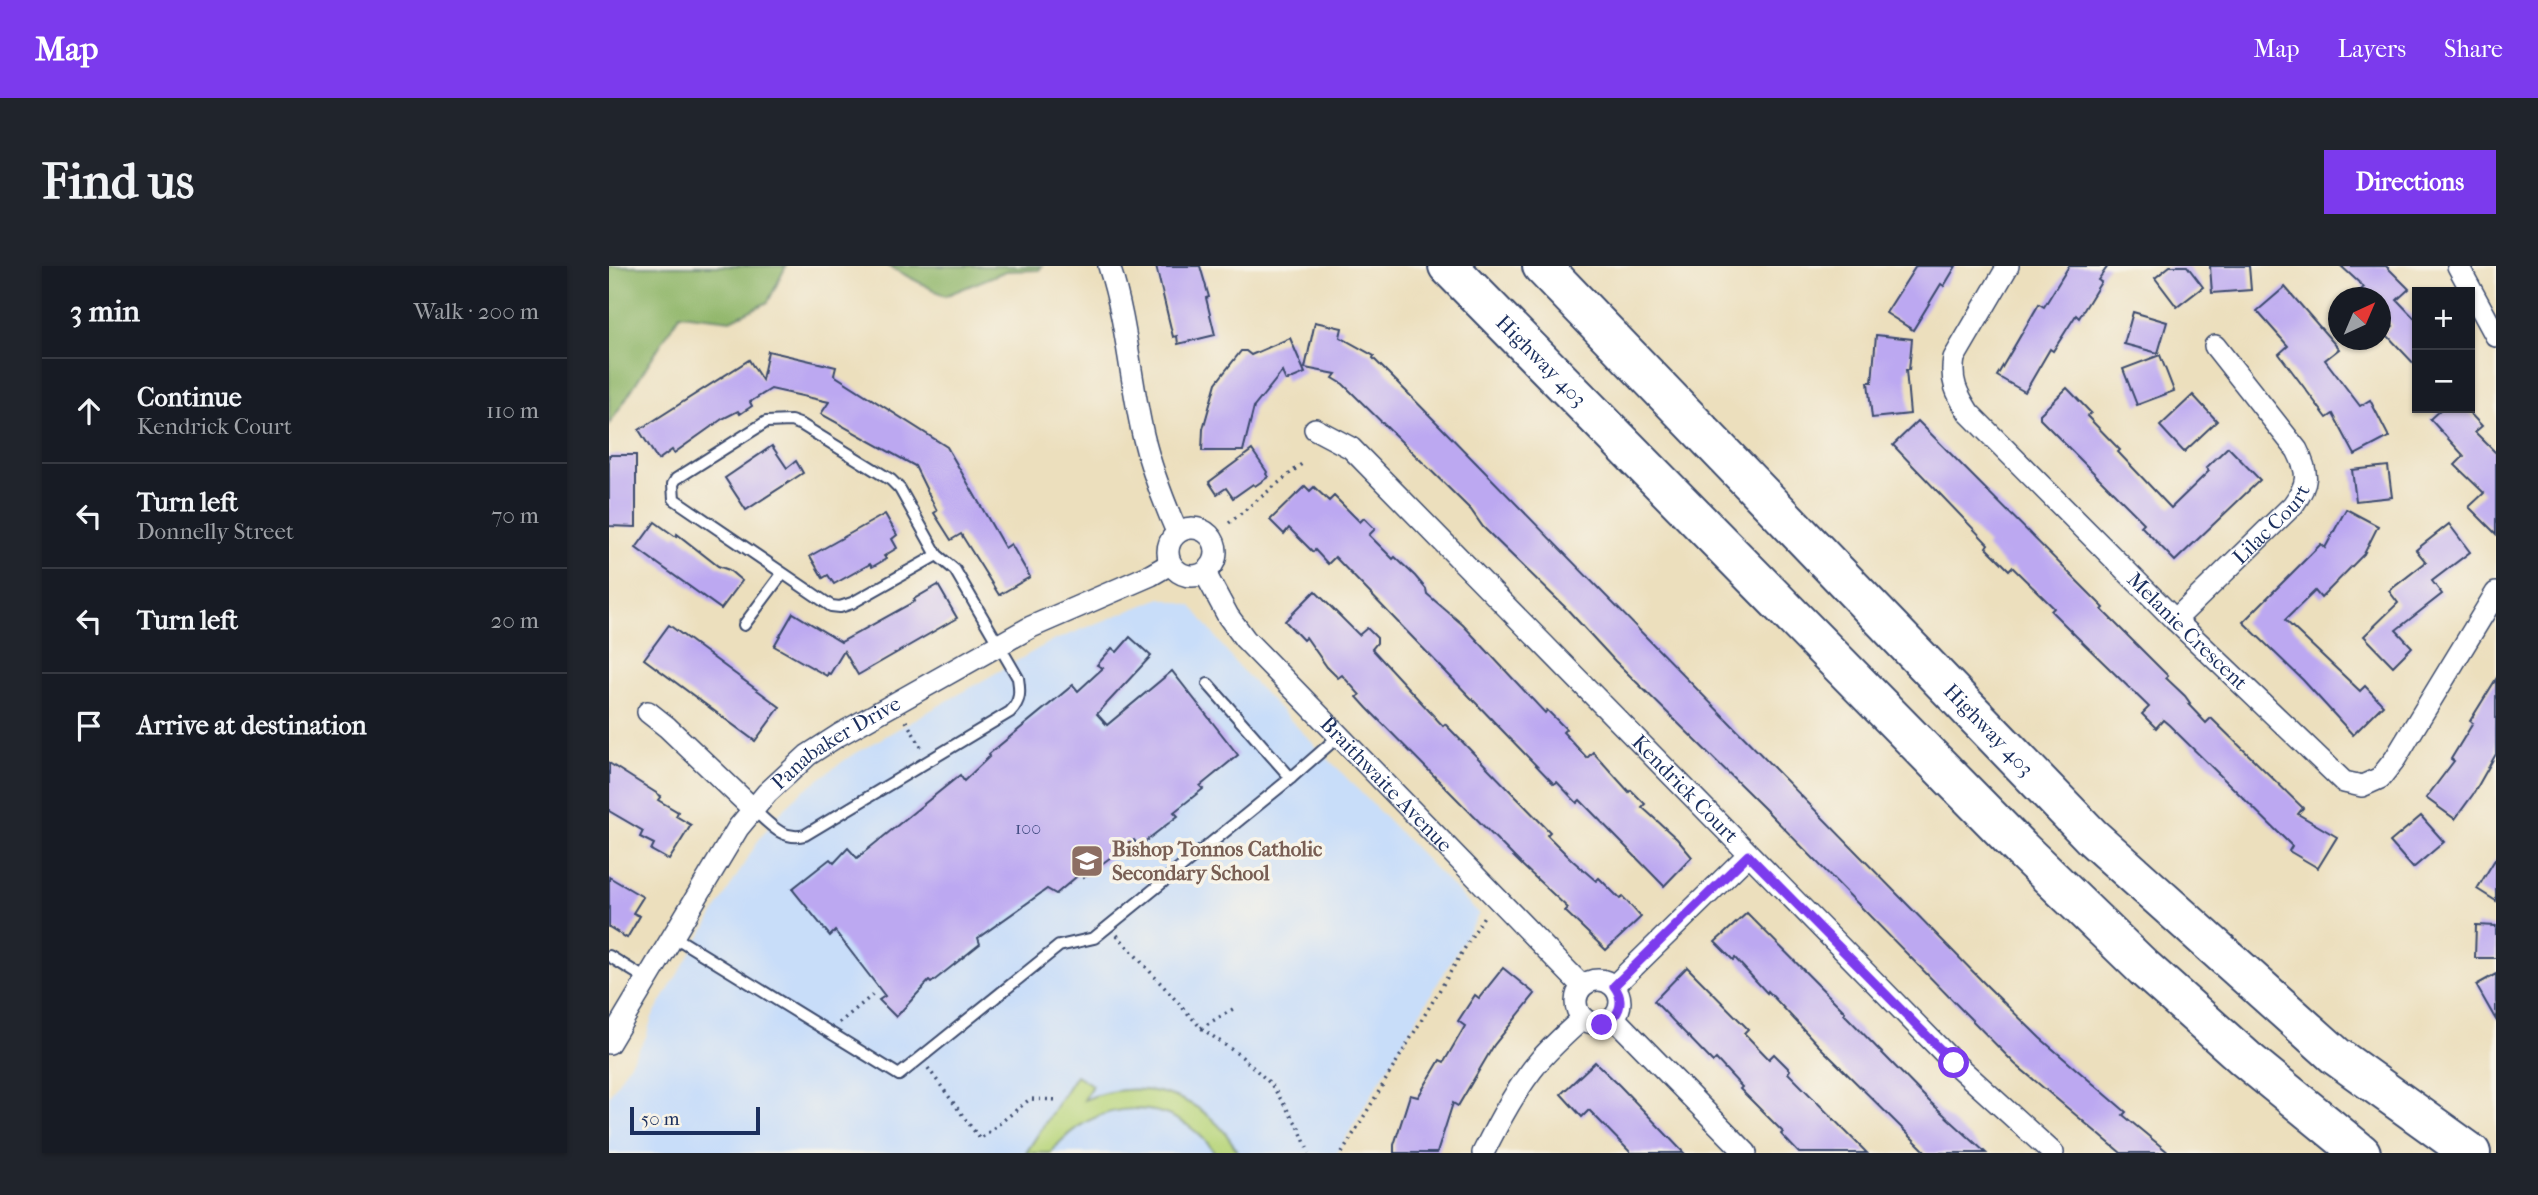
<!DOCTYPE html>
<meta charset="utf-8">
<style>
body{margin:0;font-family:"IM FELL French Canon",serif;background:#20242c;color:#f1f3f6}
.controls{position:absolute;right:21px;top:21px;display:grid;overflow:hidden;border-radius:0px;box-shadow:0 2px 5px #0004}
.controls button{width:63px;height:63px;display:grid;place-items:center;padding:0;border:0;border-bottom:2px solid #363941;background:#171b24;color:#f1f3f6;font:35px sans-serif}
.compass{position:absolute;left:1719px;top:21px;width:63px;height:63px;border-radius:50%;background:#171b24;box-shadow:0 2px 5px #0004;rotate:44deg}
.scale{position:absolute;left:21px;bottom:18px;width:130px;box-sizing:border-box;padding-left:7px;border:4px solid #1b2f5e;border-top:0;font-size:19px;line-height:24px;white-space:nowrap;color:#1b2f5e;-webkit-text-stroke:5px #f7f3e8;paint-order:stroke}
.stop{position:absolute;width:21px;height:21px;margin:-16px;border:5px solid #7c3aed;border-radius:50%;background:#fff}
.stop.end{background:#7c3aed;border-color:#fff;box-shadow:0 2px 7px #0008}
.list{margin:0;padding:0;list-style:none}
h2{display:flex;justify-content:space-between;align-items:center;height:91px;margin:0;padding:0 28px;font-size:30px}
h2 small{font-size:23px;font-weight:400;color:#9ea1a6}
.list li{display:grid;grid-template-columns:46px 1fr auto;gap:21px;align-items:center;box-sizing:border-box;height:105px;padding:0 28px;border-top:2px solid #363941}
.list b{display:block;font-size:26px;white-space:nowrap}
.list p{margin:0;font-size:23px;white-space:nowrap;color:#9ea1a6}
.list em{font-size:23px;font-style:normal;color:#9ea1a6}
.icon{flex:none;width:38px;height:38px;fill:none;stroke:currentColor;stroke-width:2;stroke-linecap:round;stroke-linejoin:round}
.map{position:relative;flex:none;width:1887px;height:887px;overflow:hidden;border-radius:0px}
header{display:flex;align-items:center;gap:42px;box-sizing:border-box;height:98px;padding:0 35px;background:#7c3aed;color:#fff}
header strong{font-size:33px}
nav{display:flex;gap:38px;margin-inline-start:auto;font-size:24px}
.intro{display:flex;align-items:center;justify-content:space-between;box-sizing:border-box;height:168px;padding:0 42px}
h1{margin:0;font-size:49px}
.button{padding:18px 32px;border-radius:0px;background:#7c3aed;color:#fff;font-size:24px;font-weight:700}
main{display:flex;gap:42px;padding:0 42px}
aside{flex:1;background:#171b24;border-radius:0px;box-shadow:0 2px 5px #0004}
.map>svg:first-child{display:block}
.built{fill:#c8ddf9}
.green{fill:#b9d67d;stroke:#6a826e;stroke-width:2}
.forest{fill:#92b76c;stroke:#567365;stroke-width:2}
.building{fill:#bca8f1}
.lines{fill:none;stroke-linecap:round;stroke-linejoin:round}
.lane-casing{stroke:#3a496c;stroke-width:14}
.street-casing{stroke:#3a496c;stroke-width:24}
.highway-casing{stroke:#3a496c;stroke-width:42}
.path{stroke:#3a496c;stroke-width:3.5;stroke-dasharray:2 5;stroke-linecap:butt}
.lane{stroke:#fff;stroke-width:10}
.street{stroke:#fff;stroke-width:21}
.highway{stroke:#fff;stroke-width:38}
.route{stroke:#7c3aed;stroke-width:9}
.labels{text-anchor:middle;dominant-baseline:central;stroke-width:7;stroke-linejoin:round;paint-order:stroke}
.number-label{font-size:18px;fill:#434d83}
.street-label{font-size:21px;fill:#1b2f5e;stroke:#f7f3e8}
.education-label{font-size:21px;font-weight:bold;fill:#785e54;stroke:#f7f3e8;text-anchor:start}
</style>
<header>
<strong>Map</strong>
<nav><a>Map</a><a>Layers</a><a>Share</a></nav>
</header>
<div class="intro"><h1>Find us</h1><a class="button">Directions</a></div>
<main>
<aside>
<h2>3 min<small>Walk · 200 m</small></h2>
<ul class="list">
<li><svg class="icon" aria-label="ahead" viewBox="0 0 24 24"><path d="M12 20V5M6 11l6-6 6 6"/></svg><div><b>Continue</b><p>Kendrick Court</p></div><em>110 m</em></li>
<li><svg class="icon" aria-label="left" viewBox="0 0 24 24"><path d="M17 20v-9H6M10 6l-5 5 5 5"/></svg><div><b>Turn left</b><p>Donnelly Street</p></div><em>70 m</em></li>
<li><svg class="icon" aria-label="left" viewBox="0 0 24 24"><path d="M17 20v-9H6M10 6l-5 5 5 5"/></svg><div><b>Turn left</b></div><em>20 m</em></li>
<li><svg class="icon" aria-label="arrive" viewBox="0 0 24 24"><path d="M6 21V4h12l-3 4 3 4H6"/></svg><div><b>Arrive at destination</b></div></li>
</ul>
</aside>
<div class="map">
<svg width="1887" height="887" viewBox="0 0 1887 887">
<rect width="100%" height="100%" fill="#f7f3e8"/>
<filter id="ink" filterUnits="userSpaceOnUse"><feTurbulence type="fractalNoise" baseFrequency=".0143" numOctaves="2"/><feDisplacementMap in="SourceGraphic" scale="14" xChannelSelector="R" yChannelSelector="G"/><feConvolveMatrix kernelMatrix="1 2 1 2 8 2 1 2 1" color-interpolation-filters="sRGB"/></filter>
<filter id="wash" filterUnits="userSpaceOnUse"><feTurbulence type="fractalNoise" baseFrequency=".00686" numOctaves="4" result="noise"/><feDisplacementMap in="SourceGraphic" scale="28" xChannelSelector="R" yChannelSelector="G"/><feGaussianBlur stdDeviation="1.57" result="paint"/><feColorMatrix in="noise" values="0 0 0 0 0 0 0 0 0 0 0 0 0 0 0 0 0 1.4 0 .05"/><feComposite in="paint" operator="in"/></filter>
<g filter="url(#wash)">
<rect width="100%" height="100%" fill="#ecdfbd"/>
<path class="built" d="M552,332L583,340L627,398L870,648L728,887H0V830L37,771L43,751L149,575L169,549L192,526L240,491L441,376Z"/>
<path class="green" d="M467,809L483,819L475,834C532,809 601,830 629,887H606C565,827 484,830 442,887H417Z"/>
<g class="forest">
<path d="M0,0H177L159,36L122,54L71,48L0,159Z"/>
<path d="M279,0H433L430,4L397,5L336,30Z"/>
</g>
<g id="blocks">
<g class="building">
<path d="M547,0H591L600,31L597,32L606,69L569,78L568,70L564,71Z"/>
<path d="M1307,0H1347L1335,20L1332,18L1304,64L1277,47Z"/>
<path d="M1460,0H1499L1489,14L1492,16L1470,52L1467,49L1444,85L1441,83L1416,126L1388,110L1430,38L1435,41Z"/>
<path d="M1561,0H1578L1594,21L1568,41L1546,12Z"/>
<path d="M1601,0H1640L1642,24L1603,27Z"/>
<path d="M1732,0H1777L1800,23L1788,34L1808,55V101L1776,67L1784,60L1772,47V32H1744L1755,21Z"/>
<path d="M1676,21L1730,83L1716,94L1751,140L1761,134L1780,171L1746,189L1724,148L1718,152L1670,88L1679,80L1648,45Z"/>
<path d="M1524,46L1558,56L1549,87L1515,78Z"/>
<path d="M706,56L733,62L731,71L765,90L764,92L787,115L1379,721L1431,772L1517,846L1514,849L1560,887H1512L1406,798L1154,541L1006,395L956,341L874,261L862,244L734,118L724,112L727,108L696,102Z"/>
<path d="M1267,69L1303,73L1300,104H1297L1301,148L1263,152L1259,116H1263Z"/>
<path d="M681,72L696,107L677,115L673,106L645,141L634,185H593L594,163L607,117L632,85H637L642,89Z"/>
<path d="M159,85L227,101L225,109L338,181L396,282L402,278L421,311L390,329L352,268L342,274L325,247L328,245L306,200L212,148L220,136L162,123L141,136L143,140L131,148L129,145L113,153L65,187L63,184L49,194L30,164L140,94L153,114Z"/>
<path d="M1551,89L1565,125L1528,139L1514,103Z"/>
<path d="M1458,122L1482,147L1478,150L1511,184L1509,186L1562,242L1600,205L1597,202L1619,181L1651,214L1566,295L1532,260L1535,257L1431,153V148Z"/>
<path d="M1584,129L1608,155L1575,186L1551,160Z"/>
<path d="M1833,142H1856L1873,160L1866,166L1887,187V268L1860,241L1875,227L1846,199L1855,190L1821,153Z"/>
<path d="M1309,155L1495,342L1493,344L1559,410L1557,412L1576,430L1581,437L1579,438L1597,457L1602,452L1694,542L1689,548L1728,571L1709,602L1680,585L1683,580L1560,459L1554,454L1547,462L1533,448L1540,441L1467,370L1442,345L1445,342L1403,301L1400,304L1377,281L1379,278L1284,179Z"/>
<path d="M163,180L178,202L187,195L194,207L137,244L116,212Z"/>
<path d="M643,184L658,206L657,208L659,211L646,220L644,218L624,232L617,222L608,228L600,216Z"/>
<path d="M0,189H27V261L0,260Z"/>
<path d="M1779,200L1783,231L1747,235L1743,204Z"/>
<path d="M696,220L701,225L705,221L720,235L725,230L751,256L755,252L766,263L760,269L784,293L786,291L806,310L817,323L818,328L854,359L936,447L938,444L957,463L954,466L978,492L984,486L1020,526L1022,524L1036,538L1033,541L1068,573L1083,591L1055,620L971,534L968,537L948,516L945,518L726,291L719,298L706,284L704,286L680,262L675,268L661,254Z"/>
<path d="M1737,243L1769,260L1755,288L1712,332L1706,325L1676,354L1751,425L1756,420L1774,439L1744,469L1694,414L1634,356L1712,278L1716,282Z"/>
<path d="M276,248L288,269L283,273L288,282L275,290L277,293L263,301L261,298L225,318L219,309L214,312L201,290Z"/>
<path d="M46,256L67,271L68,268L109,300L120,304L133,315L112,343L27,282Z"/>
<path d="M1840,258L1861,286L1823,315L1833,328L1787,364L1803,381L1784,400L1755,370L1789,337L1780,325L1817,296L1807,284Z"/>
<path d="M329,319L348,352L249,409L235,385L221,408L219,407L218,410L165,380L184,347L232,376L306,335L305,333Z"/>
<path d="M706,325L750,369L758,362L768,372V377L763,383L834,460L836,458L941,566L938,569L963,594L987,615L990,612L1011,633L1014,631L1032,651L997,684L956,645L959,642L914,600L758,442L748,431L751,429L733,409L729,412L718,401L697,371L694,374L676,355Z"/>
<path d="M60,359L171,441L146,475L35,393Z"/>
<path d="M521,371L542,390L488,448L498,459L563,405L629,489L591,520L594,523L565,546L569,550L530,580L525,574L475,611L473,606L447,628L438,623L369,672L371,678L322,717L320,715L287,751L270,734L276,730L226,665L221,670L183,623L221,593L225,597L239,582L248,592L351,509L355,515L381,490L380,488L464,419L469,425L494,402L488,399L503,382L508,386Z"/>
<path d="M1887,413V488L1865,527L1846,553L1817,532L1845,495L1842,493L1864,457L1861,455Z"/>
<path d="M0,497L52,530L49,534L69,546L67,550L82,559L60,594L42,584L45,578L31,571L34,565L0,545Z"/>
<path d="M1812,550L1835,576L1804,602L1781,576Z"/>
<path d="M1887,592V635L1868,623Z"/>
<path d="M0,611L34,631L24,647L31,650L18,672L0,661Z"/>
<path d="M1138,647L1236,746L1235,748L1320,835L1377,887H1318L1209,779L1159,725L1158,727L1126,692L1124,694L1106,676Z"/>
<path d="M1867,659L1887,660V692H1866Z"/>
<path d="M1078,701L1139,763L1135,767L1160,793L1165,788L1181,804L1179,807L1258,887H1190L1172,868L1174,866L1131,823L1133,821L1107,793L1104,796L1045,735Z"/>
<path d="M894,702L926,728L885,779L849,840L844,837L828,887H785V879L801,829L809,831L831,794L835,796L856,760L849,755L866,729L870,732Z"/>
<path d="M1887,708V754L1867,719Z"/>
<path d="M986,796L1011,820L1075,887H1022L980,844L973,851L952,828Z"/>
</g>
</g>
</g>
<g filter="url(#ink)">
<use href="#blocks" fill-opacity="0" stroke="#3a496c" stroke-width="2"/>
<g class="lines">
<defs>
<g id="lane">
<path d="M135,359L173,308"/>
<path d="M599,418L682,512"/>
<path d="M144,543C160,557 173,575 196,569L401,446C412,435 411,425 409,412L346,304L328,289L291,223L282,214L193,159L182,155L157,156L67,213L64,218L65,233L222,340L231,341L243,337L328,289"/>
<path d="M64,670L290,809L450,680L485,672L682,512L730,470"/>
<path d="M0,690L39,714"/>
</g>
<g id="street">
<path d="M500,0C518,55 521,113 534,169C542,203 554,234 568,266"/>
<path id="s1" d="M1399,0L1345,92C1341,115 1348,128 1360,147L1566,354L1735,516L1753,520L1771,512L1786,493L1887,327"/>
<path d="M1849,0L1887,70"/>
<path id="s2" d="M706,163L742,182L1345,797L1444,887"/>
<circle cx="583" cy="286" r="24"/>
<path id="s3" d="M596,307L619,350L636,373L973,720"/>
<path id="s4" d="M1566,354L1684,239C1700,217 1700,208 1688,184L1606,80"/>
<path d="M39,446L58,461L144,543"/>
<circle cx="989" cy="736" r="22"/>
<path d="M1005,720L1139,589"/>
<path d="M1005,752L1137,887"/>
<path id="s5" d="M0,777L129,562L158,527L199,489L230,469L422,361L542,309L561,298"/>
<path d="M874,887C890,855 908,821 931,794C944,779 960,765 974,752"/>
</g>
<g id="highway">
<path id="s6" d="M839,0L1412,583L1535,702L1637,793L1752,887"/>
<path id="s7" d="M933,0L1482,570L1727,790L1862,887"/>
</g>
</defs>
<use href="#lane" class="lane-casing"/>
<use href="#street" class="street-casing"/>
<use href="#highway" class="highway-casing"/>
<g class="path">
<path d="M620,257L694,197"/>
<path d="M297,455L314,484"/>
<path d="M508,669L592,762L633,791L662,818L690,862L700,887"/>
<path d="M230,757L266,727"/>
<path d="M592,762L624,743"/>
<path d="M319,802L371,873L421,833L450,834"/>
<path d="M733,887L875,650"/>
</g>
<use href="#lane" class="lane"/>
<use href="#street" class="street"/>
<use href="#highway" class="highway"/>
</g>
</g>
<g class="lines" filter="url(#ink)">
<path class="route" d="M993,759C1010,752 1017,736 1005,720L1139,589L1345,797"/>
</g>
<defs>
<symbol id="school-square" viewBox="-11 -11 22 22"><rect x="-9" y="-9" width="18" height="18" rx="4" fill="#8d6e63" stroke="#f7f3e8"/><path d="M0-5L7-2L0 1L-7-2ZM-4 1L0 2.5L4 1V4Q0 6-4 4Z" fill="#fff"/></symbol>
</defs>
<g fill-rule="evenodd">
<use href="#school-square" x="459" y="576" width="38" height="38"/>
</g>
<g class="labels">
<g class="number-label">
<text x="419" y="562">100</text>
</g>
<g class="street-label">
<text stroke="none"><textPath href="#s6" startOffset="133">Highway 403</textPath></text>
<text stroke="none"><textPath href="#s4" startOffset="136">Lilac Court</textPath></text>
<text stroke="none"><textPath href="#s1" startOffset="474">Melanie Crescent</textPath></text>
<text stroke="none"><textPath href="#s7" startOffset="644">Highway 403</textPath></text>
<text stroke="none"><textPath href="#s5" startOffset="382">Panabaker Drive</textPath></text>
<text stroke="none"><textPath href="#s3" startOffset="280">Braithwaite Avenue</textPath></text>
<text stroke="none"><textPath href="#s2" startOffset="518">Kendrick Court</textPath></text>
</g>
<g class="education-label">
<text x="503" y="583">Bishop Tonnos Catholic<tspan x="503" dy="24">Secondary School</tspan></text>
</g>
</g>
</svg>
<div class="controls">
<button>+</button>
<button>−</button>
</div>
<svg class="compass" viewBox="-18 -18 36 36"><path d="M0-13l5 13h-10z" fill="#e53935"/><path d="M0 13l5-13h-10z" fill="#9ea1a6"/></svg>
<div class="scale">50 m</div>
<div class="stop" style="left:1345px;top:797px"></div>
<div class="stop end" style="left:993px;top:759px"></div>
</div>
</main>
